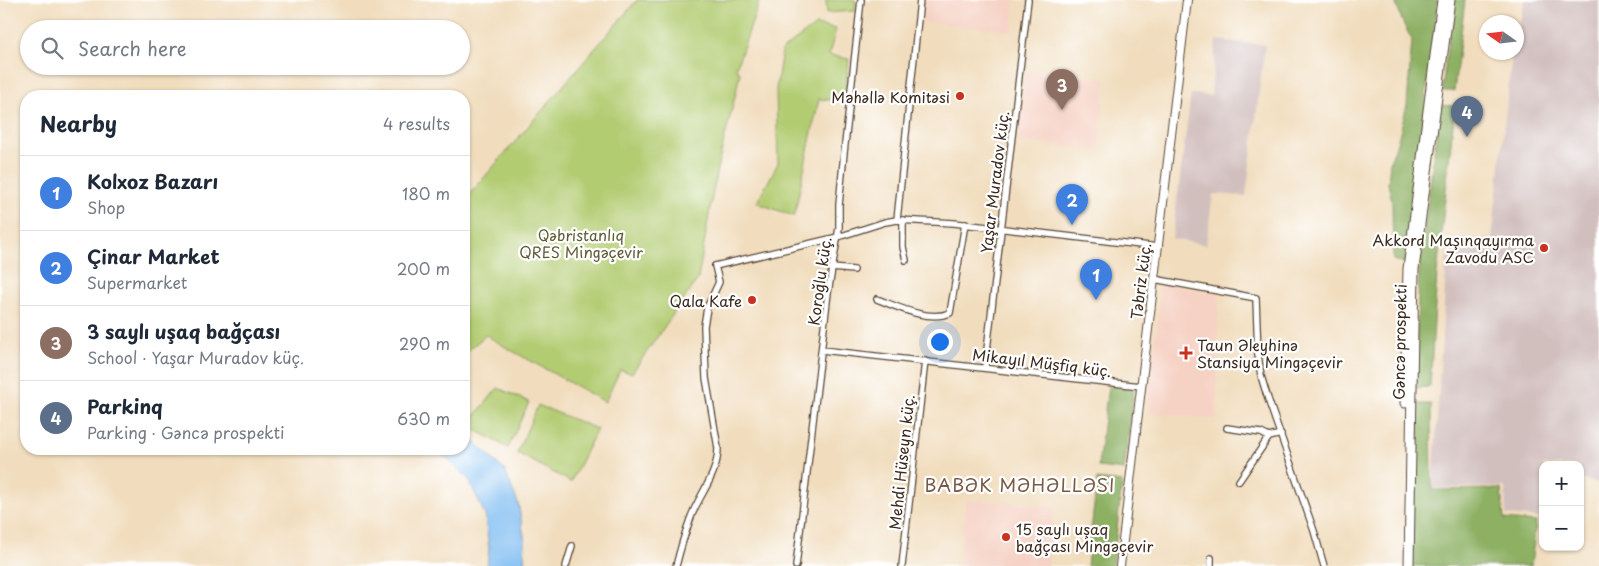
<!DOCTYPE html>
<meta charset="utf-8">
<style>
body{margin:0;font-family:"Playpen Sans",sans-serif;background:#f6f6f7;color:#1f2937}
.controls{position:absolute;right:15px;bottom:15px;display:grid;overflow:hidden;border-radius:10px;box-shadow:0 1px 4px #0004}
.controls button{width:45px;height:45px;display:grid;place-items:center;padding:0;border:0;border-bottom:1px solid #e0e1e3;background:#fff;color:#1f2937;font:25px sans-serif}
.compass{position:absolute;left:1479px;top:15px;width:45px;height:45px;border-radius:50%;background:#fff;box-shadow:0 1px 4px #0004;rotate:284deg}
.you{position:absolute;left:939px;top:341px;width:18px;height:18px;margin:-12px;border:4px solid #fff;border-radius:50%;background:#1a73e8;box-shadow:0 0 0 8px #1a73e833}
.badge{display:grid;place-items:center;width:32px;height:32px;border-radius:50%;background:#111827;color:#fff;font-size:16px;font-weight:700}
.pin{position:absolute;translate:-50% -41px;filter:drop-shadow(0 1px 2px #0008)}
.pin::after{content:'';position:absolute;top:26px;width:18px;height:15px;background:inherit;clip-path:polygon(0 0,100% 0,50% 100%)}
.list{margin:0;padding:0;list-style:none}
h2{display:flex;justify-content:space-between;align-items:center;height:65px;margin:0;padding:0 20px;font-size:21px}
h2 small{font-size:16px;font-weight:400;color:#747a83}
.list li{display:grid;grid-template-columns:32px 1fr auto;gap:15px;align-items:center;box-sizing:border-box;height:75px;padding:0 20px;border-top:1px solid #e0e1e3}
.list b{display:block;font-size:19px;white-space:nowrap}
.list p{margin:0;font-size:16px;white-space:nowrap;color:#747a83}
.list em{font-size:16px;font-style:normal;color:#747a83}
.icon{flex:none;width:28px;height:28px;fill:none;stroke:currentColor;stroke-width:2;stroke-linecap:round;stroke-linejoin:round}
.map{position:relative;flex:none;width:1599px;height:566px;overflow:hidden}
.search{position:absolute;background:#fff;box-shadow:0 1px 4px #0004;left:20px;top:20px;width:450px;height:55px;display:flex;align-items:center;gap:12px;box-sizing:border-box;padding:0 18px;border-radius:28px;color:#747a83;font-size:19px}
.panel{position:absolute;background:#fff;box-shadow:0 1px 4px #0004;left:20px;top:90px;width:450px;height:365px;border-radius:20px}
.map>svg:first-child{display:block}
.built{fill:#f6d2c4}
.industrial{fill:#d1bfbe}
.green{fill:#b2cc72;stroke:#767b48}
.forest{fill:#8db064;stroke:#646d41}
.water{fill:#7dbbf1;stroke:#5c7288}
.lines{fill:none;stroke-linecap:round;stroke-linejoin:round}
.street-casing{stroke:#564536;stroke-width:8}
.secondary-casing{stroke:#564536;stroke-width:10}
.primary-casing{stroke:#564536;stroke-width:11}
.street{stroke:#fff;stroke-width:5.5}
.secondary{stroke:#fff;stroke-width:8}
.primary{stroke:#fff;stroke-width:9}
.poi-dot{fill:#c8321e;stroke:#fff;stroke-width:2}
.labels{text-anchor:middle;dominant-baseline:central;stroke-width:4.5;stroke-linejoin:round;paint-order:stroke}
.poi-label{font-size:15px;fill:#3b2a1e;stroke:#fff;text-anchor:end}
.street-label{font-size:15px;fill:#3b2a1e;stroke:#fff}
.park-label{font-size:15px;fill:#5f5b37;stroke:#fff}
.quarter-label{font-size:18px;letter-spacing:1px;fill:#785b47;stroke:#fff}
</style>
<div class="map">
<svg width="1599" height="566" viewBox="0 0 1599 566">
<rect width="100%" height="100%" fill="#fff"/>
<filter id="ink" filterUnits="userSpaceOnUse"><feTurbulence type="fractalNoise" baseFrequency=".02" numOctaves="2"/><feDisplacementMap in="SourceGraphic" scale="10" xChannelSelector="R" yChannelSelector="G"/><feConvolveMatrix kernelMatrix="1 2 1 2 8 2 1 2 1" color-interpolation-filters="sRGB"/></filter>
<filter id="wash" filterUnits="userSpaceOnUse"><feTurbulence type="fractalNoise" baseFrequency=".0096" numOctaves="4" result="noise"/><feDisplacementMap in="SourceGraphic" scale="20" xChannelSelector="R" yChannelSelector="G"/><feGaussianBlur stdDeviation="1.12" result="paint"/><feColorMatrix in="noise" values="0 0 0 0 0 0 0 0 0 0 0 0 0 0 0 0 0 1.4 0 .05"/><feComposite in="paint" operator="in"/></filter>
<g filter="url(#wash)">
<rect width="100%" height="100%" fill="#f1ddbd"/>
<g class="built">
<path d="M924,0H1015L1012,31L922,22Z"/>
<path d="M1026,70L1106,78L1098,150L1018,141Z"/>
<path d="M1161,284L1219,294L1216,420L1147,412Z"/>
<path d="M966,499L1054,507L1048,566H959Z"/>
</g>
<g class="industrial">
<path d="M1525,0H1599V483L1580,479V465H1543V509L1539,518L1506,515L1505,487L1433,488L1447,254H1460L1461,238L1492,240L1512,53L1516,52L1517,34Z"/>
<path d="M1216,40L1265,45L1246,196L1213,194L1206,245L1172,239L1191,94L1211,96Z"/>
</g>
<g class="green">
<path d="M637,0H760L736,68L740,73L734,101L717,169L698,279L632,373L620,370L605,402L507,348L486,335L464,354V201Z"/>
<path d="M826,0H856L855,11L827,13Z"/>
<path d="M816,25L836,29L829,55L849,59L845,101L819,99L794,216L757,203L778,163L776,89L782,50Z"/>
<path d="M498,388L529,402L508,448L467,425Z"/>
<path d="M538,405L597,429L571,482L517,453Z"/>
</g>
<g class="forest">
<path d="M1396,0H1438L1405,263L1393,260L1392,202L1388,183L1390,162L1398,140L1407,105L1412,40L1403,23L1396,4Z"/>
<path d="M1453,0H1465L1454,91H1442Z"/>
<path d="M1440,105L1455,106L1437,273L1430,387L1415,388L1419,272Z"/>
<path d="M1108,386L1134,389L1124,470L1098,467Z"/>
<path d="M1414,404H1431L1432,490L1501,489L1504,519L1536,522L1531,566H1411Z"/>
<path d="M1097,479L1122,482L1113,566H1087Z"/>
</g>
<path class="water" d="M464,438L476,443L505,471L518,503L525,541L524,566H487L489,549L485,515L469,480L448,459L434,449H464Z"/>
</g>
<g filter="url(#ink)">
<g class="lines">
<defs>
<g id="street">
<path d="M897,220L920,0"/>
<path d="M903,220V247L906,260"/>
<path d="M832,268L854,270"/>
<path d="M1154,279L1256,298L1258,355L1261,376L1268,399L1314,531L1324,566"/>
<path d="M877,299C898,307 928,322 950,313L965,224"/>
<path d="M822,350L1141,386"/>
<path d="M985,367L1028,0"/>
<path d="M1227,428L1261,433L1269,437"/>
<path d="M1239,481L1269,437L1281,434"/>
<path d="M1211,558V566"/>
<path d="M566,566L572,546"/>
<path d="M676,566C680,550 685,533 691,517C700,493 718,475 718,448L706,378L704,326L707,308L719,282L715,266L838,237L885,222L897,220L954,223L1158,247"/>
<path d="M796,566L828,293L839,228V205L844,153L861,0"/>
<path d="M902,566L925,361"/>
</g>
<path id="secondary" d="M1120,566L1187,0"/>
<g id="primary">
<path d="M1405,403L1408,269L1442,0"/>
<path d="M1409,566L1414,269L1450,0"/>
</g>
</defs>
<use href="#street" class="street-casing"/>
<use href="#secondary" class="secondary-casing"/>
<use href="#primary" class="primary-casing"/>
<use href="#street" class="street"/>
<use href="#secondary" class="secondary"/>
<use href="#primary" class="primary"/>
</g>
</g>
<g class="poi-dot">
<circle cx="960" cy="96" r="5"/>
<circle cx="1544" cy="248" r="5"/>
<circle cx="752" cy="300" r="5"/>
<path d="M1183.5 345.5h5v5h5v5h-5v5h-5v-5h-5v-5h5z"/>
<circle cx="1006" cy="537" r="5"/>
</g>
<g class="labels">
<g class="poi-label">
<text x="950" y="96">Məhəllə Komitəsi</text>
<text x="1534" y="239">Akkord Maşınqayırma<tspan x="1534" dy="17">Zavodu ASC</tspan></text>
<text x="742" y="300">Qala Kafe</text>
<text x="1197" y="344" text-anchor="start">Taun Əleyhinə<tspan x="1197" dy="17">Stansiya Mingəçevir</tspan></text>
<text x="1016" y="528" text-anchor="start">15 saylı uşaq<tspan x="1016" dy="17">bağçası Mingəçevir</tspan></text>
</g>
<g class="street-label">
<text transform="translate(994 182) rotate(-83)">Yaşar Muradov küç.</text>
<text transform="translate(819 281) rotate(-82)">Koroğlu küç.</text>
<text transform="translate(1140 281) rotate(-83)">Təbriz küç.</text>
<text transform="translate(1399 342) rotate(-89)">Gəncə prospekti</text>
<text transform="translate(1042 362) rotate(7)">Mikayıl Müşfiq küç.</text>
<text transform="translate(901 462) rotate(-84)">Mehdi Hüseyn küç.</text>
</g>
<g class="park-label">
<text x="581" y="234">Qəbristanlıq<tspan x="581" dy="17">QRES Mingəçevir</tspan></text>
</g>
<g class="quarter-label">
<text x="1020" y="484">BABƏK MƏHƏLLƏSI</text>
</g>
</g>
</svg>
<div class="controls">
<button>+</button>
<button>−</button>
</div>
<svg class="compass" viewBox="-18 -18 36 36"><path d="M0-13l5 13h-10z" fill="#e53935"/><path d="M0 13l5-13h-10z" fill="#747a83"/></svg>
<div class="you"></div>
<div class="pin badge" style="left:1096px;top:300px;background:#3f7fe0">1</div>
<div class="pin badge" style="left:1072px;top:225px;background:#3f7fe0">2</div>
<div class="pin badge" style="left:1062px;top:110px;background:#8d6e63">3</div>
<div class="pin badge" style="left:1467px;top:137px;background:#5c6f8a">4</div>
<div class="search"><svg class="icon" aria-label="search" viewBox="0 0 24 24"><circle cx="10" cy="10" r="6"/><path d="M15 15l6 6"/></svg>Search here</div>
<section class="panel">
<h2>Nearby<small>4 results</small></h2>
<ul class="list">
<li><span class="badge" style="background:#3f7fe0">1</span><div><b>Kolxoz Bazarı</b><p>Shop</p></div><em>180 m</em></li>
<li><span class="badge" style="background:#3f7fe0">2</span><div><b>Çinar Market</b><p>Supermarket</p></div><em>200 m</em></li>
<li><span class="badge" style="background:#8d6e63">3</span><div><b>3 saylı uşaq bağçası</b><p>School · Yaşar Muradov küç.</p></div><em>290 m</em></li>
<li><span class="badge" style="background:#5c6f8a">4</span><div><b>Parkinq</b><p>Parking · Gəncə prospekti</p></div><em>630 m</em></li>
</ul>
</section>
</div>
